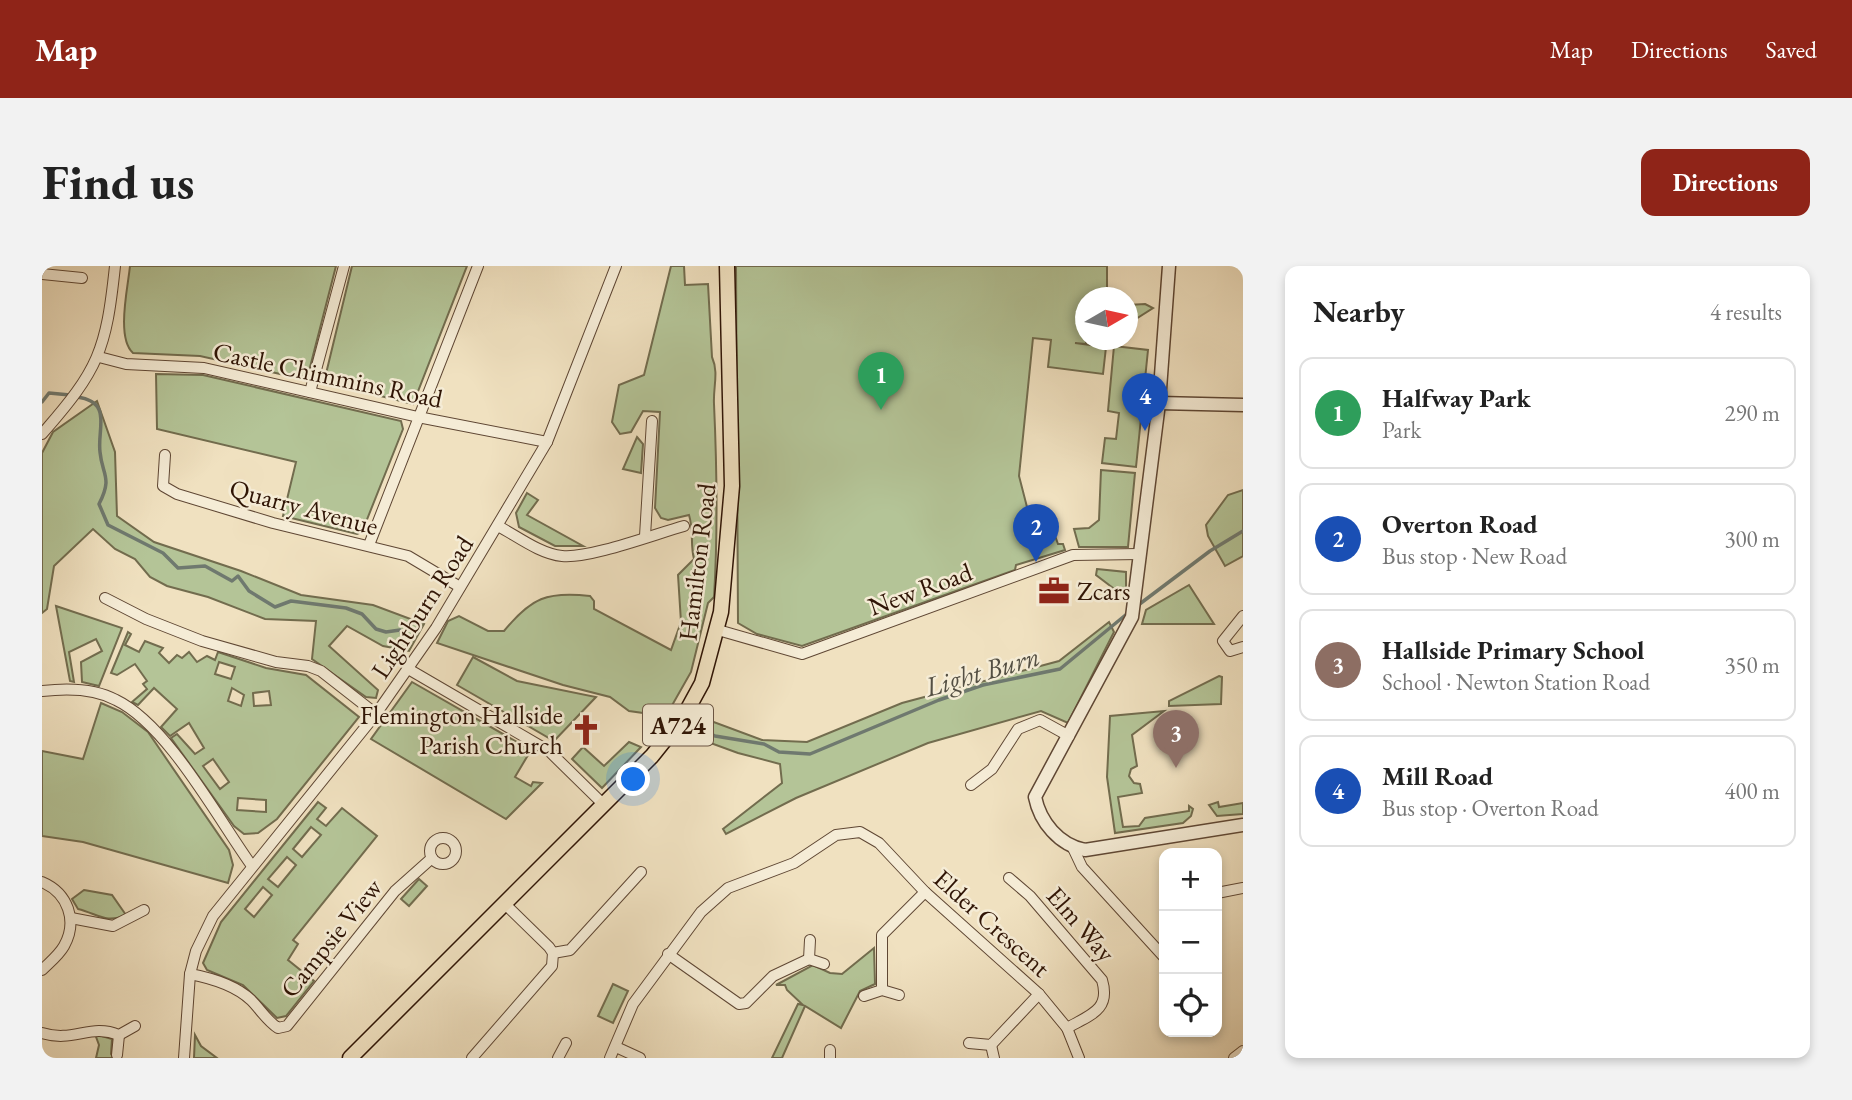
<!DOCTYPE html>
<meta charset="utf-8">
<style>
body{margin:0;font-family:"EB Garamond",serif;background:#f2f2f2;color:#222}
.controls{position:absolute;right:21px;bottom:21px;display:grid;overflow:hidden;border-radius:14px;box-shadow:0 4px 10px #0003}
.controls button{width:63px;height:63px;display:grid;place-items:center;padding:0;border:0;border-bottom:2px solid #e0e0e0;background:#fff;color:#222;font:35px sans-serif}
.compass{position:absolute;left:1033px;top:21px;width:63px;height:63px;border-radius:50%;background:#fff;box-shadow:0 4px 10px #0003;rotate:81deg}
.you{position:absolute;left:592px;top:514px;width:24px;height:24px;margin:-18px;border:5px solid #fff;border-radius:50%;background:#1a73e8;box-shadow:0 0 0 10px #1a73e833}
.badge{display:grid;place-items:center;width:46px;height:46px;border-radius:50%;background:#8f2418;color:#fff;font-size:23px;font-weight:700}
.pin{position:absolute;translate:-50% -58px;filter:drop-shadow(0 2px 4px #0008)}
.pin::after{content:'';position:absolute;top:37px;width:24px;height:21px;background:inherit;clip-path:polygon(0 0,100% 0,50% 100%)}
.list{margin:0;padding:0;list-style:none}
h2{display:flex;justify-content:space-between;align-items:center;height:91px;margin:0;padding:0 28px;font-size:30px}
h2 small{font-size:23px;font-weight:400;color:#767676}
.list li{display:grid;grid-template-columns:46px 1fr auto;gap:21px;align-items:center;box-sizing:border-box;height:112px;margin:0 14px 14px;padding:0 14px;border:2px solid #e0e0e0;border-radius:14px}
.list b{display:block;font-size:26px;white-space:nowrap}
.list p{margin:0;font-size:23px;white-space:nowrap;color:#767676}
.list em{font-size:23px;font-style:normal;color:#767676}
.icon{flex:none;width:38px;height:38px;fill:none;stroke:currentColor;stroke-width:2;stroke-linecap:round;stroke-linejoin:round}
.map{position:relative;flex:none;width:1201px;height:792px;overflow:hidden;border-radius:14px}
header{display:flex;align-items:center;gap:42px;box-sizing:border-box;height:98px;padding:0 35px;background:#8f2418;color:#fff}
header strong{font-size:33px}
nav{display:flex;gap:38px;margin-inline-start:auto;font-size:24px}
.intro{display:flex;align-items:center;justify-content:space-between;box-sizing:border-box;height:168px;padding:0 42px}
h1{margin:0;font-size:49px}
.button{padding:18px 32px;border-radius:14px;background:#8f2418;color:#fff;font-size:24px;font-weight:700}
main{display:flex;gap:42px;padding:0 42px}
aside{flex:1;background:#fff;border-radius:14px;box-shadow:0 4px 10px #0003}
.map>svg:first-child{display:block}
.green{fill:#b4c497;stroke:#726c4e;stroke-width:2;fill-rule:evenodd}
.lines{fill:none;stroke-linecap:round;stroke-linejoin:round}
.stream{stroke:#6f796f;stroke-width:3.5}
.minor-casing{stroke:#5f4734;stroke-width:12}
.tertiary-casing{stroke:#5f4734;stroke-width:15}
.primary-casing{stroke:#2f1405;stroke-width:17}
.minor{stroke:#f5ecd6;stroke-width:10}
.tertiary{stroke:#f5ecd6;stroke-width:12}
.primary{stroke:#f0e1c0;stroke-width:14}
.labels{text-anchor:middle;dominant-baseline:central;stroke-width:5;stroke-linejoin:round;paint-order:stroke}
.shield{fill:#f5ecd6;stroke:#6a5544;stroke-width:2}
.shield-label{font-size:24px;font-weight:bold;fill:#2f1405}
.street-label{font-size:26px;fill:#2f1405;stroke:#f5ecd6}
.poi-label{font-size:26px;fill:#2f1405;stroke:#f5ecd6;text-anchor:start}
.water-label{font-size:28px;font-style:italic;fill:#544f43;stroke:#f5ecd6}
</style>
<header>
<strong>Map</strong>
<nav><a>Map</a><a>Directions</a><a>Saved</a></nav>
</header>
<div class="intro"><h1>Find us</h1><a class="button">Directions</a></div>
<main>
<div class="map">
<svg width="1201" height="792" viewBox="0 0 1201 792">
<rect width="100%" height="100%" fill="#f0e1c0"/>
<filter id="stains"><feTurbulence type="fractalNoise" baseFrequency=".00286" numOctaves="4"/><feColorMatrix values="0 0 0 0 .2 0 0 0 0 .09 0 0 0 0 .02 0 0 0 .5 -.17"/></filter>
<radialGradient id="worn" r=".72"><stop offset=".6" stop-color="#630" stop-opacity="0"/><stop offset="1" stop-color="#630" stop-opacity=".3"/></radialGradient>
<g class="green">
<path d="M88,0H294L266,109L256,112L158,90L91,87C74,72 86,21 88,0Z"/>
<path d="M310,0H425L371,138L282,116Z"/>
<path d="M629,0H642L643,19L666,18L670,91C677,107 671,121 672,138C675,203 676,266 672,331L666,337L649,406L616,464L601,447L587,445L568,431L521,419L395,377L406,355L417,350L446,365H462C489,332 505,325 548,330L552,335V343L629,384L639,356L636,309L652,293C648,278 652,265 647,249L626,254L619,252L613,242L618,146L601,145L589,166L578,168L570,156L577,119L602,109Z"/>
<path d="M694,0H1065V31L1044,32V78L1033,77L1064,81L1061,108L1006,101L1009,74L991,72L977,210L993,272L1012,267L1016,278H1021L1023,284L974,299L973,304L760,380L715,368L696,357Z"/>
<path d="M1103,38L1111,42L1086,58V39Z"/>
<path d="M1072,80L1106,84L1094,201L1060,197L1063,172L1074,173L1077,147L1066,145Z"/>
<path d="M114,108L161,109L359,155L361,163L320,266L315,268L241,250L254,196L115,163Z"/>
<path d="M55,135L73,186L75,250L112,276L199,305L259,329L331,339L382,358L367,385L341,380L305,360L287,380L336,424L334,432L324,431L270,393L274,355L223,353L166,331L125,320L108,311L93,293L73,283L51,263L12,300L5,343L0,347V187L11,166Z"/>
<path d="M595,171L601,178L599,207L581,203Z"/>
<path d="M1059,204L1093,207L1086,281H1037L1032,263L1047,262L1057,254Z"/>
<path d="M1201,224V290L1183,300L1166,270L1164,259L1186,229Z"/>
<path d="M485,227L496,234L485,249L541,280H513L477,261L474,247Z"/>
<path d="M1055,303L1084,306V324L1075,325L1054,309Z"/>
<path d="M1147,319L1172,358H1100L1104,344Z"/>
<path d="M14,340L80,362L57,420L40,416L39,396L60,385L54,373L27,386L32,416L28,415Z"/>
<path d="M1067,356L1072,366L1026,457L999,445L886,477L754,532L684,568L681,563L740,517L738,498L696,487L652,471L661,452L720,474L765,476L860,437L1017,395Z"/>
<path d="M86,366L89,368L83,379L97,386L103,375L121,382L117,387L127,397L135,389L140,392L147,386L155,396L165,390L173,394L176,386L224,402L264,409L317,451L235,553L216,567L202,568L192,560L129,472L135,468L153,488L162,482L147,457L128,470L119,461L135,443L112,422L96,439L90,436L105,423L101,418L105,415L93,398L75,409L69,407ZM177,396L193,401L189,413L173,408ZM190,422L202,429L199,440L186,435ZM227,425L229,439L212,440L211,427ZM171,493L187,516L178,523L161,500ZM196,532L224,534V546L195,544Z"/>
<path d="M431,391L475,415L554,431L512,475L415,419Z"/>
<path d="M1177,410L1180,411L1179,438L1127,440V435Z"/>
<path d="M370,416L489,484L473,511L489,520L491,516L500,517L464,553L329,473Z"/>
<path d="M59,437L80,446L106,466L187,584L191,599L186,617L41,576L0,570V485L41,493Z"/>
<path d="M1122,445L1090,469L1095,500L1089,503L1087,510L1092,517L1098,518L1100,527L1076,531L1081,561L1097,560L1103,552L1147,545V540L1151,543L1149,550L1141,557L1073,567L1065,511L1068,450Z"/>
<path d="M587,476L599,481L560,522L530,493L541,481L562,500Z"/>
<path d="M276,536L284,542L275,553L284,560L300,542L335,570L251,674L256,678L246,694L272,715L244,750L235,752L201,719L165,704L161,697L179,656ZM269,561L279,569L260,591L251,583ZM245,591L254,599L236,621L226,613ZM221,621L230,629L212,651L203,643Z"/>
<path d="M1176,536L1177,541L1201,537V548L1175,550L1167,539Z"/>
<path d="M377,613L385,620L367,640L359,633Z"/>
<path d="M42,624L70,629L84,649C64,658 56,648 36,643L30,633Z"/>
<path d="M832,682L833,718L818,725L799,762L763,740L740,792H730L756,738L761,739L745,724L743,719H734L771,699L788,707L800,708Z"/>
<path d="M571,718L586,725L571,757L556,750Z"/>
<path d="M53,768L70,773L69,788L72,792H54L57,779Z"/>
<path d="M153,769L159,780L175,792H152Z"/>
</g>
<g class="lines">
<g class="stream">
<path d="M35,131C71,136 55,162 58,186C60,209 71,211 57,238L66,259L121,287L136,302L163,300L190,315L196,310L207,325L233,341L249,335L304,342L320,348L334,363L344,366L358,364L360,369L370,372"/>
<path d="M0,136L7,127L28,129"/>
<path d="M1095,340L1168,285L1201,265"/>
<path d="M656,461L673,470L722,478L737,486L768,488L897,434L941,419L1018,403L1086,347"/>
</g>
<defs>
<g id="minor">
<path d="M0,8L40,12"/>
<path d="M57,91L84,98L162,102L376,151L505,176"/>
<path d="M268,126L302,0"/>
<path d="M0,168C57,103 64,85 73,0"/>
<path d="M123,189L121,220L135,228L231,257L366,290L418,321"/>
<path d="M456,260C475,270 498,288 520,290C547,293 613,268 642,260"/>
<path d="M603,270L610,155"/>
<path d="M327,279L436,0"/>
<path d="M63,332L104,353L160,375L234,396L266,400L279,405L334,448"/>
<path d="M1201,350L1181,375L1188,385L1201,381"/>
<path d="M676,364L760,388L1031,289L1097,288"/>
<path d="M368,404L507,485L561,538"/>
<path d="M0,425C25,422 52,422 74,434C126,459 176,553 210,600"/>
<path d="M929,519L950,503L976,463L998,454L1027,470"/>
<circle cx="401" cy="585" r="13"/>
<path d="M1031,582L1040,601L1122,691"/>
<path d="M967,612L988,630L1060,714C1069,744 1048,749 1025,762"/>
<path d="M0,616C26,627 36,655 22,680C17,689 8,696 0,704"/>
<path d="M1175,627L1201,622"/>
<path d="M29,652L71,660L102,644"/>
<path d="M768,674L767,693L782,698"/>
<path d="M511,687L528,684L599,606"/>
<path d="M626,688L697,738L704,737L731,710L767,693"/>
<path d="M148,708C169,712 193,719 209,734C218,743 225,755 236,762L245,760L353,625L390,592"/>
<path d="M840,724V669L883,626"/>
<path d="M822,730L840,724L857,729"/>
<path d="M0,767C32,777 48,757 77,769L93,760"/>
<path d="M927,777L949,779L997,728"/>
<path d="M949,779L952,792"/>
<path d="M574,781L598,792"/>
<path d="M75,789L77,769"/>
<path d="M142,792L148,708L154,685L171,650L334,448L394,362L505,176L574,0"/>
<path d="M430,792L510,700L511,687L507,681L463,638"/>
<path d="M516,792L524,777"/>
<path d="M568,792L591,738L659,646L686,622L752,597L794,569L818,566L837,577L883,626L997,728L1025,762L1037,792"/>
<path d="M788,792V784"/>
<path d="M1192,792L1201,785"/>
</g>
<g id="tertiary">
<path d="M1127,0L1117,137L1090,351L993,531C998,556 1017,579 1043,584L1201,559"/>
<path d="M1117,137L1201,139"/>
</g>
<path id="primary" d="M308,792L610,490L642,450L660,417L679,346L690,220L685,0"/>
</defs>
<use href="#minor" class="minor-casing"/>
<use href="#tertiary" class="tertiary-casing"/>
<use href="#primary" class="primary-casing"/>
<use href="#minor" class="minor"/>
<use href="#tertiary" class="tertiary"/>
<use href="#primary" class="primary"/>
</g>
<defs>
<symbol id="office-bare" viewBox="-9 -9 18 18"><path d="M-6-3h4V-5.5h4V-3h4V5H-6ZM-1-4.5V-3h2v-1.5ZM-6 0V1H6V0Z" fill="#8f2418" stroke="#f5ecd6" stroke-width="2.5" paint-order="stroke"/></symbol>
<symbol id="church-bare" viewBox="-9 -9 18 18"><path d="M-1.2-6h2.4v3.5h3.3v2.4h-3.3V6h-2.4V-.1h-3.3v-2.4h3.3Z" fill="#8f2418" stroke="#f5ecd6" stroke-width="2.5" paint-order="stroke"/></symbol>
</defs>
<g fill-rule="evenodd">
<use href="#office-bare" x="990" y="303" width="44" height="44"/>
<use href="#church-bare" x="522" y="442" width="44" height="44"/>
</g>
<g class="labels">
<rect class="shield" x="601" y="438.5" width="70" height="41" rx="5"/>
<g class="shield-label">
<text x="636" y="459">A724</text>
</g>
<g class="street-label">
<text transform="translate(286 109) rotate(12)">Castle Chimmins Road</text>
<text transform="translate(262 241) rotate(15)">Quarry Avenue</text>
<text transform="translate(655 296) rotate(-83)">Hamilton Road</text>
<text transform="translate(878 323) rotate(-20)">New Road</text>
<text transform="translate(380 341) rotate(-57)">Lightburn Road</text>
<text transform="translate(950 657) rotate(42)">Elder Crescent</text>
<text transform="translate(1039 658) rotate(49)">Elm Way</text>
<text transform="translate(289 672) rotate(-51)">Campsie View</text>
</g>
<g class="poi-label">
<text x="1035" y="325">Zcars</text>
<text x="521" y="449" text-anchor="end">Flemington Hallside<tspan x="521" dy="30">Parish Church</tspan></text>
</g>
<g class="water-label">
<text transform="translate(940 405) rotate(-16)">Light Burn</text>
</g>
</g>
<rect width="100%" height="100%" filter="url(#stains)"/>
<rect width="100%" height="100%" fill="url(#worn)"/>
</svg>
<div class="controls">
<button>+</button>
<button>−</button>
<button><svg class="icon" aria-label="locate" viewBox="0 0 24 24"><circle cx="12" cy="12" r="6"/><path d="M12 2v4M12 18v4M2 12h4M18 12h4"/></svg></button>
</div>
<svg class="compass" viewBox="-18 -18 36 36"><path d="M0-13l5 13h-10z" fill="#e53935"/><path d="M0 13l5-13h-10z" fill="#767676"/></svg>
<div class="you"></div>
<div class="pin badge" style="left:839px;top:144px;background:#2e9e5b">1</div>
<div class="pin badge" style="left:994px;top:296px;background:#1a4fb4">2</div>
<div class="pin badge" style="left:1134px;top:502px;background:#8d6e63">3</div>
<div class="pin badge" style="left:1103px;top:165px;background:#1a4fb4">4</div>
</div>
<aside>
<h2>Nearby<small>4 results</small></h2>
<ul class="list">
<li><span class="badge" style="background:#2e9e5b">1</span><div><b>Halfway Park</b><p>Park</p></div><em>290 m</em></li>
<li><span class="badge" style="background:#1a4fb4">2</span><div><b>Overton Road</b><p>Bus stop · New Road</p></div><em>300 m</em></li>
<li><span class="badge" style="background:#8d6e63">3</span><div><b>Hallside Primary School</b><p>School · Newton Station Road</p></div><em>350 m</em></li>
<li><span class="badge" style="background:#1a4fb4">4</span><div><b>Mill Road</b><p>Bus stop · Overton Road</p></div><em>400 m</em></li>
</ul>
</aside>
</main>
